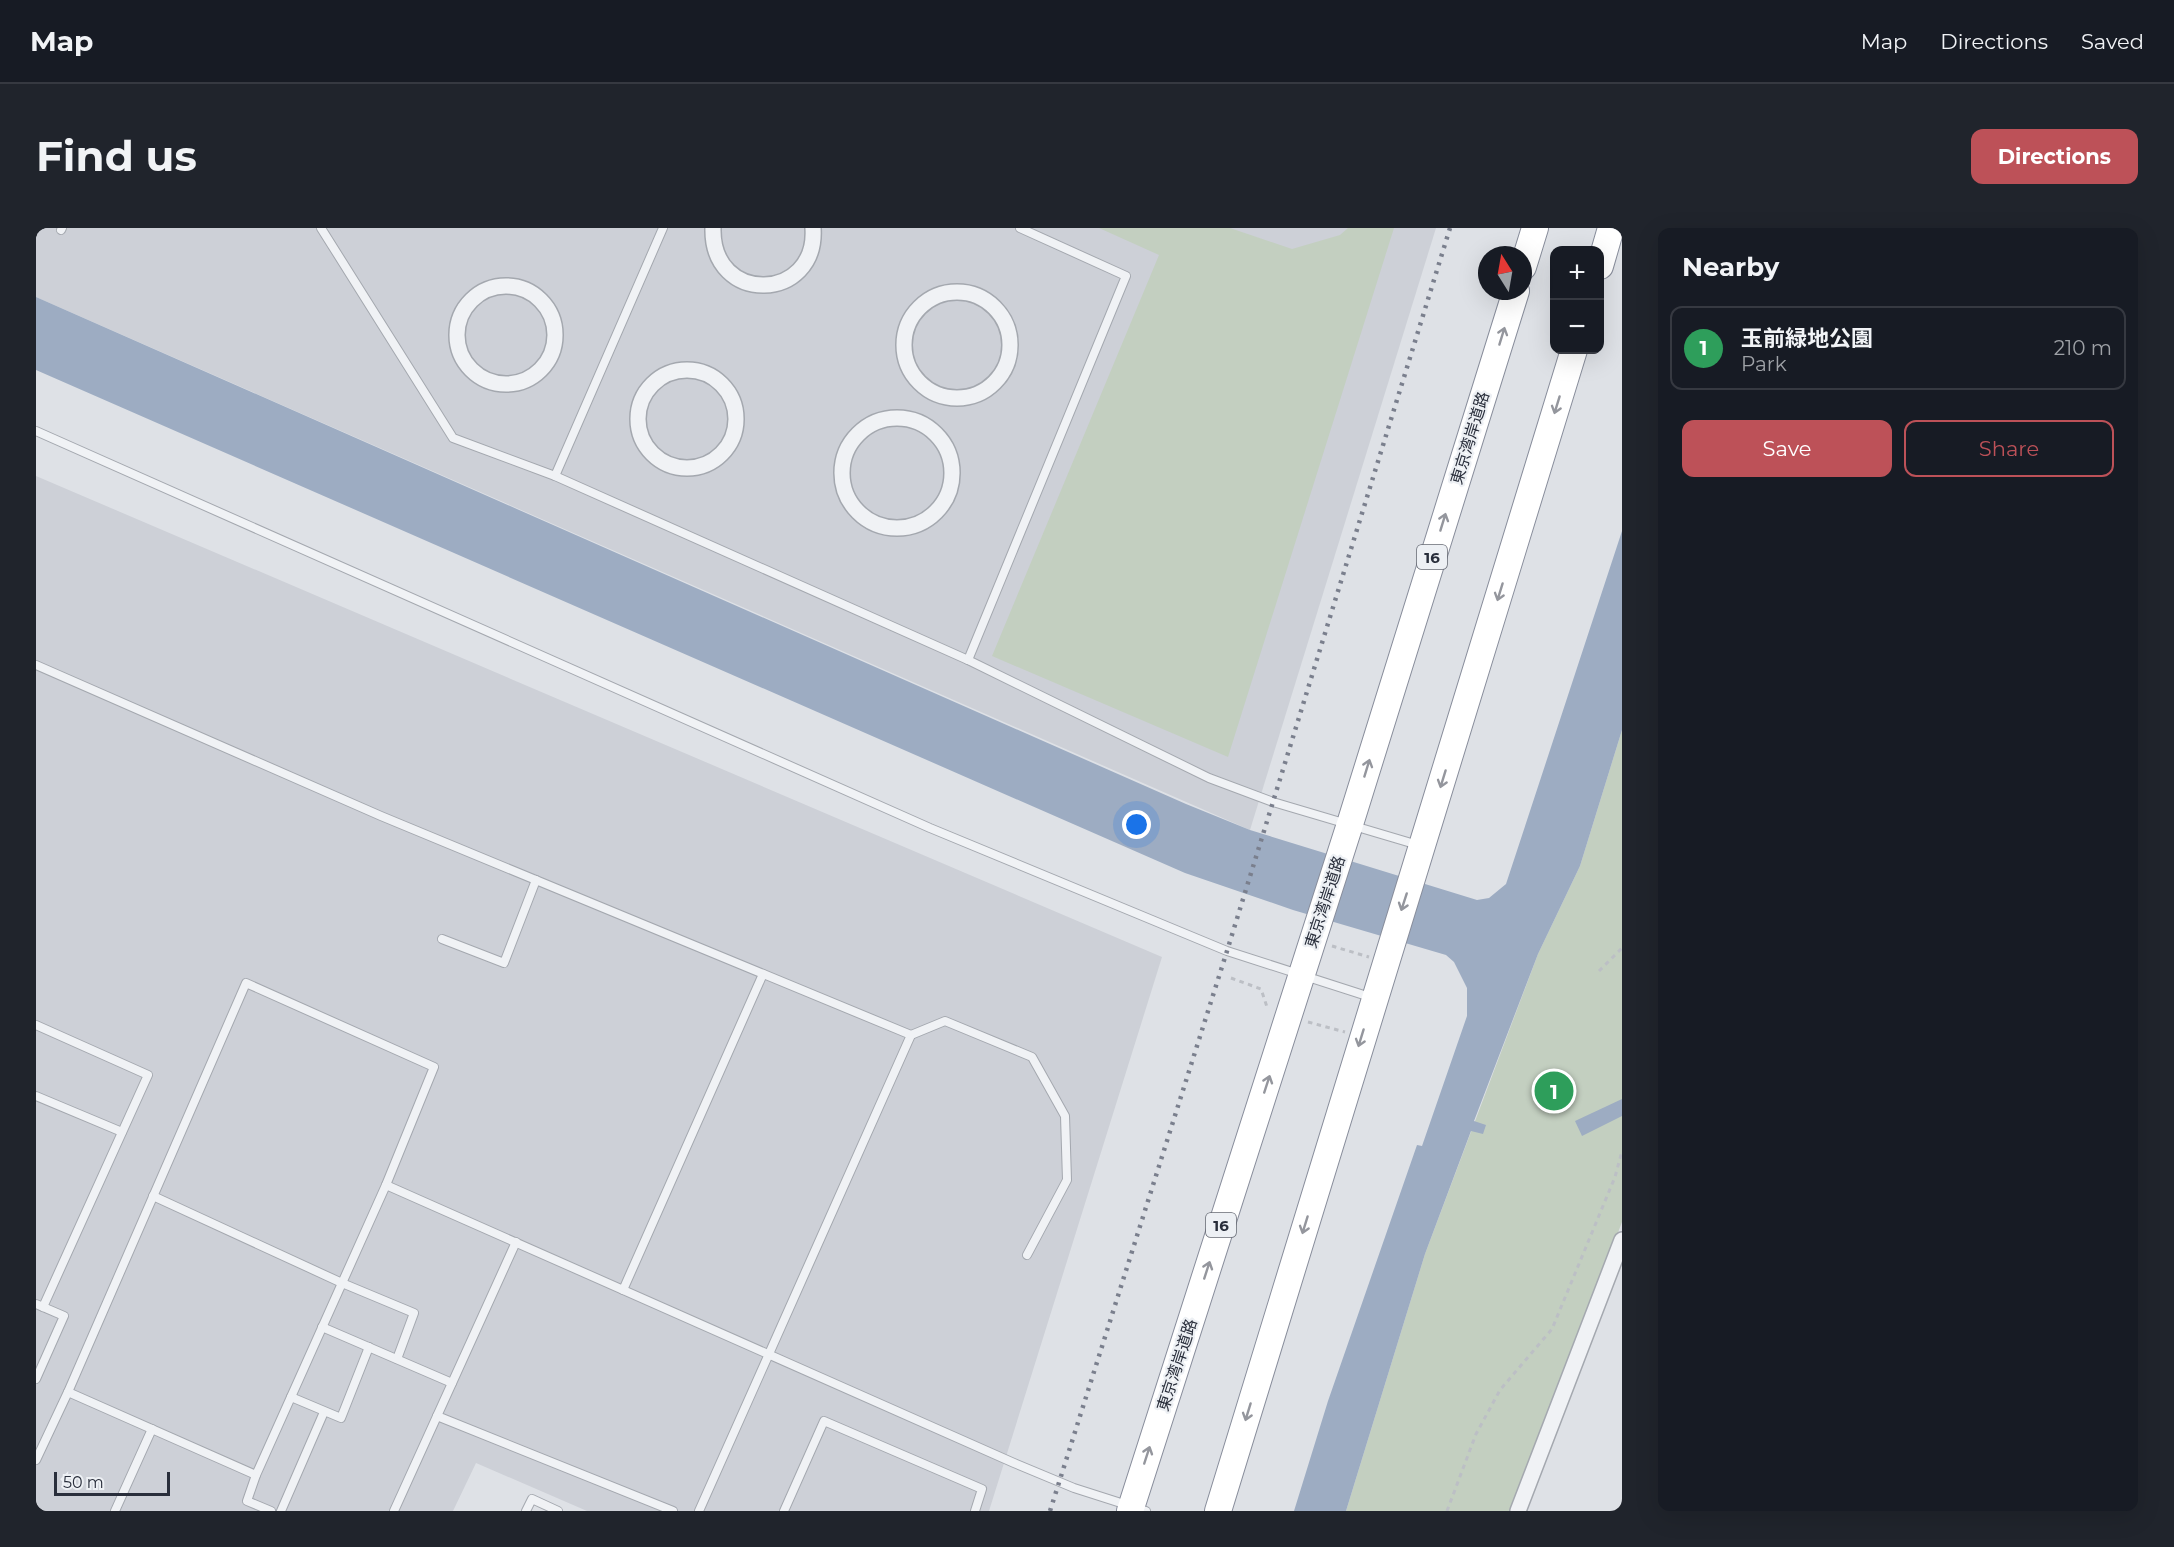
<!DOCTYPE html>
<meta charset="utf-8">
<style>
body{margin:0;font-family:Montserrat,"Noto Sans JP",sans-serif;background:#20242c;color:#f1f3f6}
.controls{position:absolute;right:18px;top:18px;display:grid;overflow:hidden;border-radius:12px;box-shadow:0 6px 24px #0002}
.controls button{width:54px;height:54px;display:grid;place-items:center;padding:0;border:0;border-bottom:2px solid #363941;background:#171b24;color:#f1f3f6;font:30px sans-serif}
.compass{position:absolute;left:1442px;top:18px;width:54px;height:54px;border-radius:50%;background:#171b24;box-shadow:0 6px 24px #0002;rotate:349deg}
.scale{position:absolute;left:18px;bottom:15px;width:116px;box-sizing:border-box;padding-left:6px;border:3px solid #292e3b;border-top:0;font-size:16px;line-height:21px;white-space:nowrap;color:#292e3b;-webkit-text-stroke:4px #edf0f4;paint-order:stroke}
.you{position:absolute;left:1101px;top:597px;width:21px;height:21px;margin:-15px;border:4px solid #fff;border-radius:50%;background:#1a73e8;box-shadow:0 0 0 9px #1a73e833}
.badge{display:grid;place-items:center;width:39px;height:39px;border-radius:50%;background:#bd5158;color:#fff;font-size:20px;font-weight:700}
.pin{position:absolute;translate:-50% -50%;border:3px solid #fff;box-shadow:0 2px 6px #0006}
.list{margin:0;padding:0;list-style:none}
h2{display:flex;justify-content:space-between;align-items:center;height:78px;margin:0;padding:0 24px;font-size:26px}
h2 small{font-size:20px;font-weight:400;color:#9ea1a6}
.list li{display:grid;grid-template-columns:39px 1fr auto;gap:18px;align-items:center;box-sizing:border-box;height:84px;margin:0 12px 12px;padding:0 12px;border:2px solid #363941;border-radius:12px}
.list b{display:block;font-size:22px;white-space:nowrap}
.list p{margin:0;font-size:20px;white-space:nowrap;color:#9ea1a6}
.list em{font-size:20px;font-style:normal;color:#9ea1a6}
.actions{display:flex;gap:12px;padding:18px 24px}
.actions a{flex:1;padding:14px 0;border:2px solid #bd5158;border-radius:12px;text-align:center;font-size:21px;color:#bd5158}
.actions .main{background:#bd5158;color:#fff}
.map{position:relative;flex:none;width:1586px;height:1283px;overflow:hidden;border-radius:12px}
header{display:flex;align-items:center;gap:36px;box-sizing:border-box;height:84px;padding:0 30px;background:#171b24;border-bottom:2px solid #363941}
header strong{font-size:28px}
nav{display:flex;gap:33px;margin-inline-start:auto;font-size:21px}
.intro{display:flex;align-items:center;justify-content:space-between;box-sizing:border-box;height:144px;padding:0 36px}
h1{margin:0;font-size:42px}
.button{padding:15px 27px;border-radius:12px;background:#bd5158;color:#fff;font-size:21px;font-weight:700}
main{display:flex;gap:36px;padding:0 36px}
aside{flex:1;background:#171b24;border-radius:12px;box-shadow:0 6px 24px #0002}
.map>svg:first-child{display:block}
.built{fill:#cdd0d7}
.green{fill:#c3cfc0}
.water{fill:#9dacc2}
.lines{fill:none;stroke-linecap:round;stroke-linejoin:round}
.service-casing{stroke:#a4a8af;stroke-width:10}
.minor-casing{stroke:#a4a8af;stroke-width:18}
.trunk-casing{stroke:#888d9b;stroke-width:28}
.path{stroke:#bcbfc5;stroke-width:3;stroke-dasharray:4.5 4.5;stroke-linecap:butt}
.service{stroke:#f0f2f5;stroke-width:8}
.minor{stroke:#f0f2f5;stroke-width:15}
.trunk{stroke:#fff;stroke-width:26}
.rail{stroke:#7a7f8d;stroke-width:4.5;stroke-dasharray:3 6;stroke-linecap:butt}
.oneway{stroke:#94969d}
.labels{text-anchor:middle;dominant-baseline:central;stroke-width:4.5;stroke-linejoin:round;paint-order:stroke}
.shield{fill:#edf0f4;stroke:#646872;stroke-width:1.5}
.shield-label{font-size:15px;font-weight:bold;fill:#292e3b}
.street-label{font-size:16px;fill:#292e3b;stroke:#edf0f4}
</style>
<header>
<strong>Map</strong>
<nav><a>Map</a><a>Directions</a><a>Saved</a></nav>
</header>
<div class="intro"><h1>Find us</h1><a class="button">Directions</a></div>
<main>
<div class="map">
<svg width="1586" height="1283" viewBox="0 0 1586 1283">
<rect width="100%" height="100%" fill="#dee1e6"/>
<g class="built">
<path d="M0,0H1400L1214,602L0,69Z"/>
<path d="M0,248L1126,729L953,1283H551L440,1235L417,1283H0Z"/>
</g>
<g class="green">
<path d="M1063,0H1194L1256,21L1304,7L1312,0H1358L1192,529L956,428L1123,27Z"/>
<path d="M1586,502V994L1477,1283H1310L1389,1026L1502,726L1544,638Z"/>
</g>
<g class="water">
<path d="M0,69L1150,576L1214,602L1441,672L1453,670L1470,656L1586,303V502L1544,638L1502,726L1438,893L1450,897L1447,906L1435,903L1389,1026L1310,1283H1258L1292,1173L1381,917L1386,918L1431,788V760L1418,734L1410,727L1257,682L1149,645L0,142Z"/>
<path d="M1586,871V888L1546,908L1539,893Z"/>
</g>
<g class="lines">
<defs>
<g id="service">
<path d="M285,0L417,210L519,248L932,432L1173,550L1237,574L1382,617"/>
<path d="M25,2L26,0"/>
<path d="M0,203L894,600L1191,723L1334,769"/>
<path d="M519,248L627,0"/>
<path d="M932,432L1090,48L984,0"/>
<path d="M0,437L345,588L875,807L663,1283"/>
<path d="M406,711L468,735L500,652"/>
<path d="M0,797L112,847L7,1079"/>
<path d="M875,807L909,793L996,829L1029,888L1031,952L991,1027"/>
<path d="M0,868L86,904"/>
<path d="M350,957L978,1235L1038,1260L1110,1283"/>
<path d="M117,968L306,1055L378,1085L361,1131"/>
<path d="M587,1062L727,746"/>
<path d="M0,1076L28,1088L0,1151"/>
<path d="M286,1099L416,1155"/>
<path d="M32,1164L220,1247"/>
<path d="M255,1169L305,1190L333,1119"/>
<path d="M401,1188L637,1283"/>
<path d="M0,1232L32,1164L210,755L398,839L350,957L220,1247L211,1273L235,1283"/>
<path d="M79,1283L116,1201"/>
<path d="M245,1283L288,1184"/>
<path d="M358,1283L480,1014"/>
<path d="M490,1283L496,1271L522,1283"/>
<path d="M748,1283L788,1193L946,1261L939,1283"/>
</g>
<g id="minor">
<path d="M677,0C675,78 782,74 777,0"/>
<circle cx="470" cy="107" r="49"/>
<circle cx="921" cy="117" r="53"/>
<circle cx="651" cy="191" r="49"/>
<circle cx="861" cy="245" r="55"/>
<path d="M1482,1283L1586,1012"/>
</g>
<g id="trunk">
<path d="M1564,38L1575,0"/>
<path d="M1487,39L1499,0"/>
<path d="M1094,1283L1314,596L1480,63"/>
<path d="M1182,1283L1538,122"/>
</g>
</defs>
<use href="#service" class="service-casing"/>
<use href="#minor" class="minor-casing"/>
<use href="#trunk" class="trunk-casing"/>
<g class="path">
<path d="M1296,718L1333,729"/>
<path d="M1563,743L1586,720"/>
<path d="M1195,750L1225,761L1232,782"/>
<path d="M1272,794L1309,804"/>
<path d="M1411,1283L1440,1206L1464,1162L1516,1101L1579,949L1586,923"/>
</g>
<use href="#service" class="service"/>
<use href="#minor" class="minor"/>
<use href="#trunk" class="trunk"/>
<path class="rail" d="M1014,1283L1191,723L1414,0"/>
</g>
<defs><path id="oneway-shaft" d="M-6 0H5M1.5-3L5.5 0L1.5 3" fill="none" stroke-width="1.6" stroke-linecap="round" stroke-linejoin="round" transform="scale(1.5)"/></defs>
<g class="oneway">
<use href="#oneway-shaft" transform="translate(1466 108) rotate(-73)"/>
<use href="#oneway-shaft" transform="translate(1521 177) rotate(107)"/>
<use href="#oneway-shaft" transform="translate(1407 294) rotate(-73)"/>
<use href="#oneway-shaft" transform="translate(1464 364) rotate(107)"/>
<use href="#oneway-shaft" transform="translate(1331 540) rotate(-73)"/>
<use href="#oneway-shaft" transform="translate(1407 551) rotate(107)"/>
<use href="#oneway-shaft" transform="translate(1368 674) rotate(108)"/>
<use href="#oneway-shaft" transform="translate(1325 810) rotate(107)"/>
<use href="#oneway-shaft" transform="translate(1231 856) rotate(-72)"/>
<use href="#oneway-shaft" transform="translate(1269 997) rotate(107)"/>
<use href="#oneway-shaft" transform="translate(1171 1042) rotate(-72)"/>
<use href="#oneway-shaft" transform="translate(1212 1184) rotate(107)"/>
<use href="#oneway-shaft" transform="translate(1111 1227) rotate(-72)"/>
</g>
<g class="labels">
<g class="shield">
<rect x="1381" y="317" width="30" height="24" rx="4.5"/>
<rect x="1170" y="985" width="30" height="24" rx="4.5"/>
</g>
<g class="shield-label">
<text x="1396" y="329">16</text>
<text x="1185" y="997">16</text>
</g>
<g class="street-label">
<text transform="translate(1434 210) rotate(-73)">東京湾岸道路</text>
<text transform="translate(1289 674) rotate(-72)">東京湾岸道路</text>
<text transform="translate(1141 1137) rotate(-72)">東京湾岸道路</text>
</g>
</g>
</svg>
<div class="controls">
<button>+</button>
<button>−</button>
</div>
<svg class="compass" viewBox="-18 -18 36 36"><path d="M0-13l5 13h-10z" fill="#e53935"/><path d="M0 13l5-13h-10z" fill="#9ea1a6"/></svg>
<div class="scale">50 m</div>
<div class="you"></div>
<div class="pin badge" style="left:1518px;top:863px;background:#2e9e5b">1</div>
</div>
<aside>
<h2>Nearby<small></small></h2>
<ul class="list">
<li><span class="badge" style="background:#2e9e5b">1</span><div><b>玉前緑地公園</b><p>Park</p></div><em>210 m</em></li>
</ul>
<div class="actions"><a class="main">Save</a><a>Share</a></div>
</aside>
</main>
